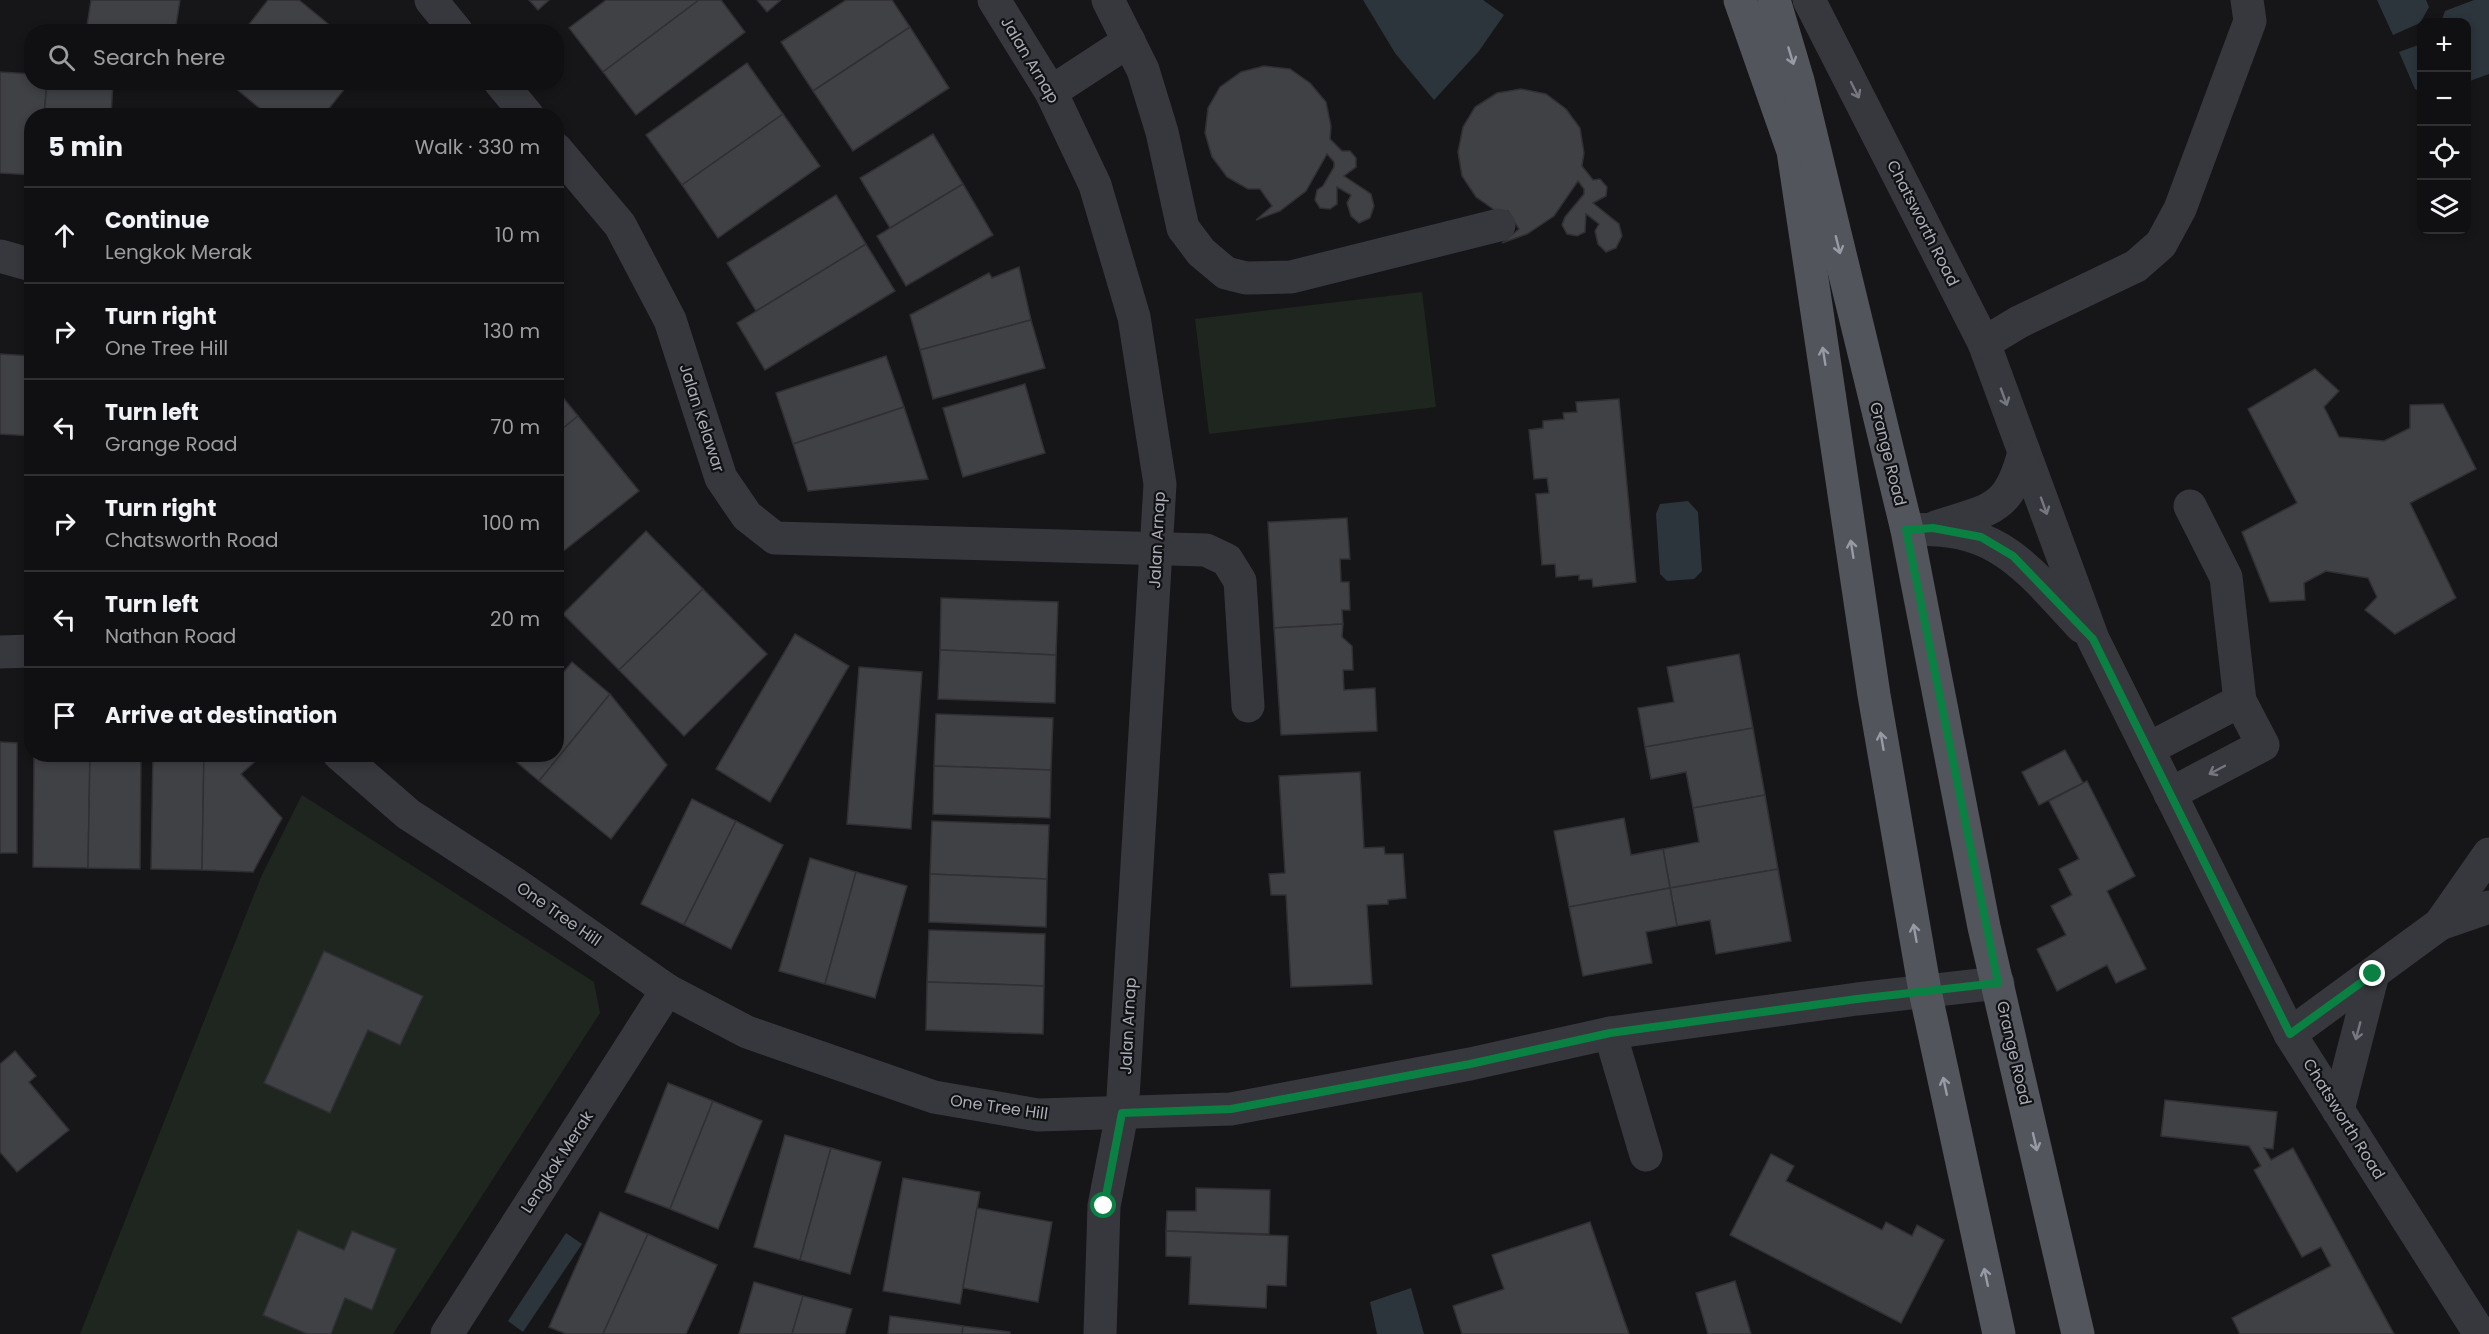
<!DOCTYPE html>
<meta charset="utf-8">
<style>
body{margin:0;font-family:Poppins,sans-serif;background:#19191b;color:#f1f3f6}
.controls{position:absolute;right:18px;top:18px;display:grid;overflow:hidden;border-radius:12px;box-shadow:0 3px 9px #0003}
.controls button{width:54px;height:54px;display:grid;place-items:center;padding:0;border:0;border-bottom:2px solid #303032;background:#101012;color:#f1f3f6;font:30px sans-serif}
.stop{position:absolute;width:18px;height:18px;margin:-14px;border:4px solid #0b8043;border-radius:50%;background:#fff}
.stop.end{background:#0b8043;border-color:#fff;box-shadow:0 2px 6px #0008}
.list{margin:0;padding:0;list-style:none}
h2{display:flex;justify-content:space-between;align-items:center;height:78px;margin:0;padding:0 24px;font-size:26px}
h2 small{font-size:20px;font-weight:400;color:#9c9d9f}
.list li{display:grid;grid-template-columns:39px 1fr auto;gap:18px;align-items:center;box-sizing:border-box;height:96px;padding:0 24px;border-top:2px solid #303032}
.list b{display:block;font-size:22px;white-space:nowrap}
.list p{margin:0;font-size:20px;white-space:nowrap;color:#9c9d9f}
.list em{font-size:20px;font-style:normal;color:#9c9d9f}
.icon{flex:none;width:33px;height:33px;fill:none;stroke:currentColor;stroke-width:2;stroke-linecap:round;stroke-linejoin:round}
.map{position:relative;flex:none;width:2489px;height:1334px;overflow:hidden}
.search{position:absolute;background:#101012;box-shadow:0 3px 9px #0003;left:24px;top:24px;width:540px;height:66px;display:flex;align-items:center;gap:15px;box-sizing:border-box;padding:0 21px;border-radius:24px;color:#9c9d9f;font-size:22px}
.panel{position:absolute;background:#101012;box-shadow:0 3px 9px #0003;left:24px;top:108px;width:540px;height:654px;border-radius:24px}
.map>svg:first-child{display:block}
.green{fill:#1e261f}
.water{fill:#2c353c}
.building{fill:#404145;stroke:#303034;stroke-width:1.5}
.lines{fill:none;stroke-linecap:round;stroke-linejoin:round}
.minor{stroke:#37383d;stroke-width:33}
.major{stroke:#53555c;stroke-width:33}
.oneway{stroke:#979ba6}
.oneway2{stroke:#757881}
.route{stroke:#0b8043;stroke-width:8}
.labels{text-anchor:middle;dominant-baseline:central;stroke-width:4.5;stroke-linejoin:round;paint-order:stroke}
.street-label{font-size:16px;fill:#a8adb8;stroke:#111113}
</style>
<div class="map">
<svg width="2489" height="1334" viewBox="0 0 2489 1334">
<rect width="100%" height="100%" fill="#161618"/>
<g class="green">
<path d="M1422,292L1436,407L1209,434L1195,319Z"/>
<path d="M302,795L594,982L600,1013L393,1334H80L261,877Z"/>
</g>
<g class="water">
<path d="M1363,0H1483L1504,15L1479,51L1434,100L1395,53Z"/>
<path d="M2377,0H2426L2429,7L2420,23L2393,35Z"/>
<path d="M2474,0H2489V74L2467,82L2466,22H2441L2445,11Z"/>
<path d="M2421,44H2422L2421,92L2415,89L2399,52Z"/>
<path d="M1688,501L1698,512L1702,571L1694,579L1667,581L1660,574L1656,514L1660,504Z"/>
<path d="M566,1233L582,1244L523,1332L508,1321Z"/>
<path d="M1411,1288L1424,1334H1377L1370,1302Z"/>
</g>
<g class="building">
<path d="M91,0H180L175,32H86Z"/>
<path d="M268,0H299L338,32H243Z"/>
<path d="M529,0H549L538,10Z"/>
<path d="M606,0H699L603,72L569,28Z"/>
<path d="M699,0H721L745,32L636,115L603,72Z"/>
<path d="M757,0H781L767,12Z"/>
<path d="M846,0H892L910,27L813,91L781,42Z"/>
<path d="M910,27L949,88L853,151L813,91Z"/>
<path d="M747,63L783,114L682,185L646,135Z"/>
<path d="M1264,66L1290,69L1310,83L1326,102L1331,126L1330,139L1342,151H1350L1356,158V167L1344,176L1371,194L1374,206L1370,218L1359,223L1351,216L1347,203L1351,195L1337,187V204L1330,209L1320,208L1315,200L1317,190L1323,186L1334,167V162L1327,154L1306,191L1280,211L1256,220L1272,206L1260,189H1248L1227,177L1212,157L1205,133L1208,108L1220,87L1241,72Z"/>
<path d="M0,72L32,74V82H47L44,116H32V175L0,173Z"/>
<path d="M47,82H113L111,116H44Z"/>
<path d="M228,82H350L323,116H269Z"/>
<path d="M1521,89L1546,94L1566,109L1580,128L1584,153L1582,166L1593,180L1600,179L1607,187L1606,196L1593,203L1619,224L1622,236L1616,248L1606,252L1598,244L1595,231L1599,224L1586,214L1585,232L1577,236L1567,234L1562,225L1565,217L1584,194V189L1578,181L1554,216L1527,234L1502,243L1519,229L1508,211H1496L1476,197L1462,176L1458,152L1463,127L1475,107L1497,93Z"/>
<path d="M783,114L820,166L718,238L682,185Z"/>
<path d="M933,134L963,184L890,228L860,178Z"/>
<path d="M963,184L993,235L906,286L877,236Z"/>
<path d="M836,195L866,244L756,311L727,263Z"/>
<path d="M866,244L895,291L765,370L737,323Z"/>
<path d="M1019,267L1031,320L920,350L910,315L989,273L992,278Z"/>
<path d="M1031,320L1045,368L933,399L920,350Z"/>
<path d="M0,354L32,356V436L0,434Z"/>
<path d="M886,356L904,407L793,444L776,393Z"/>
<path d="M2315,369L2339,391L2324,407L2339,437L2384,441L2410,428V405L2443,404L2476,469L2410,503L2456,598L2395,634L2365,610L2377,597L2368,578L2326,571L2304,583L2305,600L2270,602L2242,532L2297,503L2248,409Z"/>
<path d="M1025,384L1045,453L963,477L943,408Z"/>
<path d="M556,389L578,416L556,434Z"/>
<path d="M1619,399L1636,582L1593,587L1592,579L1579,580V575L1556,577L1555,564L1542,565L1536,494L1549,493L1547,478L1534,479L1529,430L1543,428V421L1564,419L1563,413L1577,412L1576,402Z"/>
<path d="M904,407L928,479L808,491L793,444Z"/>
<path d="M578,416L639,491L556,557V434Z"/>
<path d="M27,467H32V578H29Z"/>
<path d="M1347,518L1350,559H1340L1341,582H1349L1350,610H1342L1343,624L1274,628L1268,522Z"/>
<path d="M646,531L703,589L619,670L563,614Z"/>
<path d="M703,589L767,654L684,736L619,670Z"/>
<path d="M941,598L1058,602L1056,655L940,650Z"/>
<path d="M1343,624L1342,637L1352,646L1353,670H1343L1344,690L1375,688L1377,731L1281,735L1274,628Z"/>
<path d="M795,634L849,666L770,802L716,769Z"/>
<path d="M940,650L1056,655L1055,703L938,699Z"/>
<path d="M1739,654L1753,728L1645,747L1638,708L1674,702L1667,667Z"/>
<path d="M572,662L610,694L539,781L507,754H556V681Z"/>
<path d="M859,667L922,672L911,829L847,824Z"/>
<path d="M610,694L667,765L611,839L539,781Z"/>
<path d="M936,714L1053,718L1051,770L934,766Z"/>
<path d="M1753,728L1765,795L1693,808L1686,772L1651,779L1645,747Z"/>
<path d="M0,742L17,743V853H0Z"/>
<path d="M2065,750L2083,783L2039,805L2022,772Z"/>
<path d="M34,754H90L88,868L33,867Z"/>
<path d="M90,754H141L140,869L88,868Z"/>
<path d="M153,754H204L202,870L151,869Z"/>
<path d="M204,754H258L260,757L241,774L282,818L253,872L202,870Z"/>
<path d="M934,766L1051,770L1050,818L933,814Z"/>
<path d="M1360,772L1364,848L1384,847L1385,854H1403L1406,898L1388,900V904L1367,905L1372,984L1291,987L1286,895H1271L1269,874L1285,873L1279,776Z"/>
<path d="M2087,781L2135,876L2107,891L2146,969L2116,983L2107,965L2057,991L2037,949L2066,935L2051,906L2072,895L2059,869L2079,859L2049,801Z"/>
<path d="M1765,795L1778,869L1670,888L1663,849L1699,842L1693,808Z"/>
<path d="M692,799L736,821L684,925L641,904Z"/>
<path d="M1624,818L1631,855L1663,849L1670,888L1569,907L1554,831Z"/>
<path d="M736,821L783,845L731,949L684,925Z"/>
<path d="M932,821L1049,825L1047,879L930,874Z"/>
<path d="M810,858L856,872L825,984L779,971Z"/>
<path d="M1778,869L1791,941L1716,954L1710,920L1677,926L1670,888Z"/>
<path d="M856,872L907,886L875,998L825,984Z"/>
<path d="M930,874L1047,879L1046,927L929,922Z"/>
<path d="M1670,888L1677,926L1646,932L1652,963L1583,976L1569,907Z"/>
<path d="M929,930L1045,934L1044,986L927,982Z"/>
<path d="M324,951L423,996L400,1045L368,1030L330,1113L264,1083Z"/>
<path d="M927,982L1044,986L1043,1034L926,1030Z"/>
<path d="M15,1051L36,1076L29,1082L69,1130L17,1172L0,1152V1064Z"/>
<path d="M668,1083L713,1101L670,1209L625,1192Z"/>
<path d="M2165,1100L2277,1112L2273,1149L2264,1148L2271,1160L2293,1148L2394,1334H2240L2232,1318L2331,1266L2321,1247L2302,1257L2254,1170L2261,1166L2249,1146L2161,1136Z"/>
<path d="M713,1101L762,1121L718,1229L670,1209Z"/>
<path d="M785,1135L831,1148L800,1260L754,1247Z"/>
<path d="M831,1148L881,1162L850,1274L800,1260Z"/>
<path d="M1771,1154L1794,1166L1786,1181L1882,1230L1886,1222L1912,1236L1917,1225L1944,1240L1901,1323L1730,1235Z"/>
<path d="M903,1178L980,1192L960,1304L883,1291Z"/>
<path d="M1196,1188L1270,1190L1269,1234L1166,1231L1167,1211H1196Z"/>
<path d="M977,1208L1052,1222L1038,1302L963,1288Z"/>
<path d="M600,1212L648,1234L603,1334H566L549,1327Z"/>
<path d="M1590,1222L1629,1334H1462L1453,1306L1504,1289L1492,1255Z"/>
<path d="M298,1230L344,1250L352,1231L396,1249L372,1310L345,1298L331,1334H307L263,1315Z"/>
<path d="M1166,1231L1288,1236L1286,1286L1267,1285L1266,1308L1189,1304L1191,1257L1166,1256Z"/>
<path d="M648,1234L717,1265L686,1334H603Z"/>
<path d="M1735,1281L1751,1334H1708L1696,1293Z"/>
<path d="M754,1282L803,1296L792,1334H739Z"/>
<path d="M803,1296L852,1309L845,1334H792Z"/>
<path d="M890,1316L963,1326L962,1334H888Z"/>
<path d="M963,1326L1010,1332V1334H962Z"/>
</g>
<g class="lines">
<g class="minor">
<path d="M431,0L457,32"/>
<path d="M994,0L1051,92L1095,185L1134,317L1160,484L1122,1114L1104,1206L1100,1334"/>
<path d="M1108,0L1143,70L1162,132L1183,228L1201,252L1226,273L1246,278L1291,277L1499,225"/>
<path d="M1809,0L1984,343L2093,639L2290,1034L2480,1334"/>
<path d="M500,82L528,116"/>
<path d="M1051,92L1129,41"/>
<path d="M556,149L620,225L670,320L721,478L747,516L775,538L1206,550L1227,560L1240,581L1248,706"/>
<path d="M0,256L32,265"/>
<path d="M1984,343L2019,322L2136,266L2161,244L2180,209L2250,21L2247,0"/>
<path d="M1936,527C1990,509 2009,512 2024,452"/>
<path d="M1907,530C1997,524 2025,566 2082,627"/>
<path d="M0,652L32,651"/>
<path d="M2148,749L2240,701"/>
<path d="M339,754L408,814L514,883L667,990L747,1032L934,1097L1038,1115L1231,1109L1470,1064L1610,1033L1857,999L1998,983"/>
<path d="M2170,794L2263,745L2240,701L2226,577L2190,506"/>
<path d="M2440,924L2489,907"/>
<path d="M1610,1033L1646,1155"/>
<path d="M2290,1034L2440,924L2489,854"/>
<path d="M2338,1110L2373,974"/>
<path d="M447,1334L667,990"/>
</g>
<g class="major">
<path d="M1740,0L1793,151L1874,695L1925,991L1999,1334"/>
<path d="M1774,0L1798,81L1907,530L1984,927L2078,1334"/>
</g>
</g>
<defs><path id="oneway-shaft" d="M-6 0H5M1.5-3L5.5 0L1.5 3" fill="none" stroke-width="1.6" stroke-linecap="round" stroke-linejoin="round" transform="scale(1.5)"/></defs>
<g class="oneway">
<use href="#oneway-shaft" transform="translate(1791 56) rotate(73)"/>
<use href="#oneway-shaft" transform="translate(1838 245) rotate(76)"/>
<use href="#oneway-shaft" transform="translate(1824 356) rotate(-99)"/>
<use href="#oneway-shaft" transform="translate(1852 549) rotate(-99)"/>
<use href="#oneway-shaft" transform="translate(1882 741) rotate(-100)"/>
<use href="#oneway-shaft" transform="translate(1915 933) rotate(-100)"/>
<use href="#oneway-shaft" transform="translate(1945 1086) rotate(-102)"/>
<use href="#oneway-shaft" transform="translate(2035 1142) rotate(77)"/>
<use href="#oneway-shaft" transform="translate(1986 1277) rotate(-102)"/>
</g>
<g class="oneway2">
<use href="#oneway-shaft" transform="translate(1855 90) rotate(63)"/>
<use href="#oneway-shaft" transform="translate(2004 397) rotate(70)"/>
<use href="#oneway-shaft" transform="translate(2044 506) rotate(70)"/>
<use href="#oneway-shaft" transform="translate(2217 770) rotate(152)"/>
<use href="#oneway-shaft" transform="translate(2358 1031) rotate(105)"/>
</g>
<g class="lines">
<path class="route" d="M1104,1206L1122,1113L1231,1109L1470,1064L1610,1033L1857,999L1998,983L1906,530L1933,528L1981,537L2013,556L2093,639L2290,1034L2373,974"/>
</g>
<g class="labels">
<g class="street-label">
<text transform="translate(1030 60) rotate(59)">Jalan Arnap</text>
<text transform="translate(1923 223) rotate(63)">Chatsworth Road</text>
<text transform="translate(702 418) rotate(72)">Jalan Kelawar</text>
<text transform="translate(1888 454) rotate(76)">Grange Road</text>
<text transform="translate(1157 540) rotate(-87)">Jalan Arnap</text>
<text transform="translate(559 914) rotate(35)">One Tree Hill</text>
<text transform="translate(1128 1026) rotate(-87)">Jalan Arnap</text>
<text transform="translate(2014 1053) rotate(77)">Grange Road</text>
<text transform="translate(999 1107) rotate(8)">One Tree Hill</text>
<text transform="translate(2344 1119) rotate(58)">Chatsworth Road</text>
<text transform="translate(557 1162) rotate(-57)">Lengkok Merak</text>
</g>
</g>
</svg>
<div class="controls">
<button>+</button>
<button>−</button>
<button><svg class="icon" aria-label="locate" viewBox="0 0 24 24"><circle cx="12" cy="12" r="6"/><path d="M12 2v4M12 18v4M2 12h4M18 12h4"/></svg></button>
<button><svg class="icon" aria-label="layers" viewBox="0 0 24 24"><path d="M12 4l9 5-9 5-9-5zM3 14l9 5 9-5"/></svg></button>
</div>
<div class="stop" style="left:1104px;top:1206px"></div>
<div class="stop end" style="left:2373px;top:974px"></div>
<div class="search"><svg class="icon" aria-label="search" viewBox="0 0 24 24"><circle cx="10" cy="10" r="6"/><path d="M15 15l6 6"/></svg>Search here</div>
<section class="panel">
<h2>5 min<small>Walk · 330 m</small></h2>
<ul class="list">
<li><svg class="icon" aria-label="ahead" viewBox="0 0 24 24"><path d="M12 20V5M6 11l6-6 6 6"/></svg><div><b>Continue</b><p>Lengkok Merak</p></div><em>10 m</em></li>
<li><svg class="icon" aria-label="right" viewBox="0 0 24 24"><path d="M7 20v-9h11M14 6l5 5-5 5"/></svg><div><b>Turn right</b><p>One Tree Hill</p></div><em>130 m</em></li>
<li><svg class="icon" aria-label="left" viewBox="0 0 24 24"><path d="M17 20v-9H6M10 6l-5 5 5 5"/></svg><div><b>Turn left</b><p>Grange Road</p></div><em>70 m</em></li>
<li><svg class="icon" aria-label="right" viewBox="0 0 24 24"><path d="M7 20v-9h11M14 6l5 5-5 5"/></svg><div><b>Turn right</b><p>Chatsworth Road</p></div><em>100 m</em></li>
<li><svg class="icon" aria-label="left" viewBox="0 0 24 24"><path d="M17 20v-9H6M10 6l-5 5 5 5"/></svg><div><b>Turn left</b><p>Nathan Road</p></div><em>20 m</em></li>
<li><svg class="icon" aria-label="arrive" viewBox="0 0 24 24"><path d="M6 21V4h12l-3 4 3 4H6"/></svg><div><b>Arrive at destination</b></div></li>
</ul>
</section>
</div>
